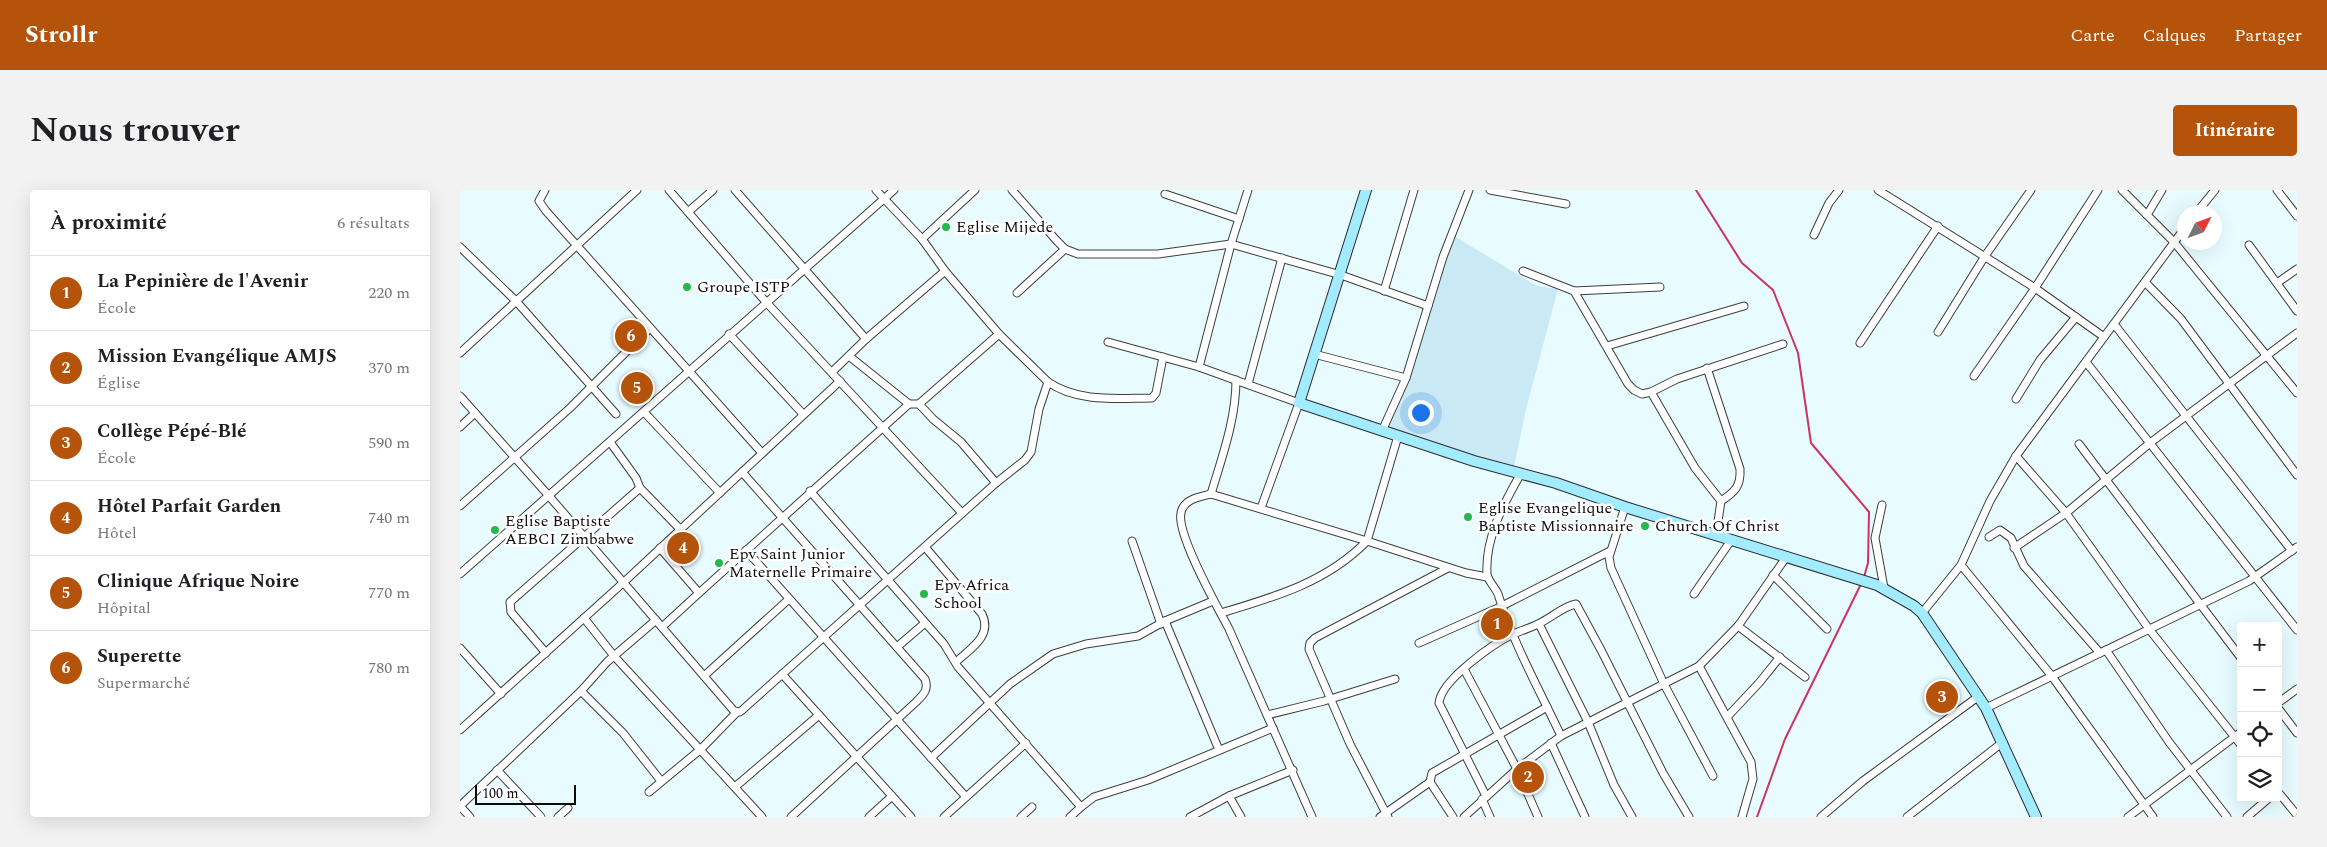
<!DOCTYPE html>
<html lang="fr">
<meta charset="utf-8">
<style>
body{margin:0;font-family:Spectral,serif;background:#f2f2f2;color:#202124}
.controls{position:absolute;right:15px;bottom:15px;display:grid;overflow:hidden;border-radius:5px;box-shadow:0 5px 20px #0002}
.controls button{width:45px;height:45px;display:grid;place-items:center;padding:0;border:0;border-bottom:1px solid #e0e0e0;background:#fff;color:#202124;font:25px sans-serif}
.compass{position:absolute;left:1717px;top:15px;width:45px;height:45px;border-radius:50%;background:#fff;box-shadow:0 5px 20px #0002;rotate:48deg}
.scale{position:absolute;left:15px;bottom:12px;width:101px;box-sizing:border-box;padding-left:5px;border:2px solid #0a0a0a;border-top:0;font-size:14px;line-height:18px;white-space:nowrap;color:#0a0a0a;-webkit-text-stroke:4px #fff;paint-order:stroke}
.you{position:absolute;left:960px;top:222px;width:18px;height:18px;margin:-12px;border:4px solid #fff;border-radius:50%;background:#1a73e8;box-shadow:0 0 0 8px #1a73e833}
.badge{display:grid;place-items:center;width:32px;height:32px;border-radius:50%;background:#b45309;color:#fff;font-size:16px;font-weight:700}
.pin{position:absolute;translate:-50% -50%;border:2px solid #fff;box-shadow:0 1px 5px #0006}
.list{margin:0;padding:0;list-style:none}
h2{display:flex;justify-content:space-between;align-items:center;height:65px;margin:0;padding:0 20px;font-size:21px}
h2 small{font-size:16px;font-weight:400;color:#757577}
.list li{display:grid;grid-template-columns:32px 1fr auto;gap:15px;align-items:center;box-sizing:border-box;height:75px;padding:0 20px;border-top:1px solid #e0e0e0}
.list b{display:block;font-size:19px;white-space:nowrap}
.list p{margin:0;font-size:16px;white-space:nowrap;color:#757577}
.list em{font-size:16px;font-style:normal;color:#757577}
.icon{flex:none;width:28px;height:28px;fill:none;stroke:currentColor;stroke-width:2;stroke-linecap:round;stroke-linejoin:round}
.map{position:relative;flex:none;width:1837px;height:627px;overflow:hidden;border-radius:5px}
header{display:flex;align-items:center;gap:30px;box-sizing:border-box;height:70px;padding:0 25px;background:#b45309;color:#fff}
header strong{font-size:24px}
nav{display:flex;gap:28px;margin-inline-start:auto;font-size:18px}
.intro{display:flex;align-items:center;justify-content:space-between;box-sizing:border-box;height:120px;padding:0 30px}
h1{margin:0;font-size:35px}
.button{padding:12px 22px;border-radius:5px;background:#b45309;color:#fff;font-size:18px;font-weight:700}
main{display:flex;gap:30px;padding:0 30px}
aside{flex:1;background:#fff;border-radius:5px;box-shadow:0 5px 20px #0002}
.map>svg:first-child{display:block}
.farmland{fill:#c9e9f4}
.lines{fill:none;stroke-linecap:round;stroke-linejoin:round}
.stream{stroke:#cc355e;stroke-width:2}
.street-casing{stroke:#3d3d3d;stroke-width:9}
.secondary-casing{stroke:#2c2c2c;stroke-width:12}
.street{stroke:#fff;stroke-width:7}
.secondary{stroke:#a3ebff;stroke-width:10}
.poi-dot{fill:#24b94e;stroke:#fff;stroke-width:2}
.labels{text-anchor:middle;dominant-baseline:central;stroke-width:5;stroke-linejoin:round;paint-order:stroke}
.poi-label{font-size:16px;fill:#0a0a0a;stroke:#fff;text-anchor:start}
</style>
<header>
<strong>Strollr</strong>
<nav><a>Carte</a><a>Calques</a><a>Partager</a></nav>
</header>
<div class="intro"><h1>Nous trouver</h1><a class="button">Itinéraire</a></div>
<main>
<aside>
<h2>À proximité<small>6 résultats</small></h2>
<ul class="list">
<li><span class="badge">1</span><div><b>La Pepinière de l'Avenir</b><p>École</p></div><em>220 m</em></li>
<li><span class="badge">2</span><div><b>Mission Evangélique AMJS</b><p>Église</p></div><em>370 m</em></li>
<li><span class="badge">3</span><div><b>Collège Pépé-Blé</b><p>École</p></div><em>590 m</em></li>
<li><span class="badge">4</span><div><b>Hôtel Parfait Garden</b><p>Hôtel</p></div><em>740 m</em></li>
<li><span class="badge">5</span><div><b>Clinique Afrique Noire</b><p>Hôpital</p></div><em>770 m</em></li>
<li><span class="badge">6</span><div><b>Superette</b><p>Supermarché</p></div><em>780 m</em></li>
</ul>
</aside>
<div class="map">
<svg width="1837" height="627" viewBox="0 0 1837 627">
<rect width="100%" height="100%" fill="#e8fcff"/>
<path class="farmland" d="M994,46L1077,96L1098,99L1066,219L1053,282L924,241L948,189Z"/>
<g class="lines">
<g class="stream">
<path d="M1236,0L1282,73L1313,100L1338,163L1351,253L1409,322L1408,373L1404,387"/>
<path d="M1297,627L1325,549L1401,394"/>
</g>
<defs>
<g id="street">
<path d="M85,0L79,11L86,21L302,263"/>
<path d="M209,0L306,112L502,323"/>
<path d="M275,0L406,149"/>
<path d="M552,0L597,51L605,59L618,64H698L771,54L881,85L968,116"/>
<path d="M1030,0L1106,14"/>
<path d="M1418,0L1575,98L1644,147"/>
<path d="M1662,0L1714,52L1837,203"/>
<path d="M1817,0L1837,26"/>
<path d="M705,4L779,29"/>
<path d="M228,22L253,0"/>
<path d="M1737,22L1755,0"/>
<path d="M1687,25L1702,0"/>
<path d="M1354,45L1369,13L1379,0"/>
<path d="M462,49L515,0"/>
<path d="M1789,55L1837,121"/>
<path d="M0,57L56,111L156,224"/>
<path d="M1063,81L1114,101L1168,194L1174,200L1182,204L1191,202L1217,189L1323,154"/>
<path d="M1685,92L1721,129L1837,285"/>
<path d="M1817,93L1837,79"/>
<path d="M924,101L954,0"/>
<path d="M1114,101L1200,97"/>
<path d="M557,103L605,59"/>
<path d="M1654,134L1832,361"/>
<path d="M1478,142L1525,66L1571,0"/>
<path d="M269,144L343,224"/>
<path d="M648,152L739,177L839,213L801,318"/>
<path d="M1400,153L1478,36"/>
<path d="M1147,156L1284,116"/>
<path d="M0,163L177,0"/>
<path d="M854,164L946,188L922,241"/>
<path d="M389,166L449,214H459L473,229L501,252L536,293"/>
<path d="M1626,172L1837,440"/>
<path d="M739,177L771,54L788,0"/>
<path d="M1247,178L1280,279C1281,296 1275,302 1261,311"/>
<path d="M372,182L406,149L485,81"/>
<path d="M1514,186L1575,98L1638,0"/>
<path d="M946,188L983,67L1009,0"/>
<path d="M776,190C776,229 762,267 751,304C740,307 723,309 721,323C716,344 758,418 769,439L852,627"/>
<path d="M588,192C619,213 657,208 692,208L696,203L703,167"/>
<path d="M788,194L822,68"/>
<path d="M1191,202L1235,278L1261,311L1256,345"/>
<path d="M0,206L89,306L274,521L280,522L536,293L565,270L571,262L579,219L588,192L539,144L485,81L462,49L416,0"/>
<path d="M1556,209L1580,170L1616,127"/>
<path d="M459,214L539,144"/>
<path d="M184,222L260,303"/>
<path d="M0,237L15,223"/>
<path d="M938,246L907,351L1006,383L1027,387"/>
<path d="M150,252L176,288L180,298L220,339"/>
<path d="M1619,254L1781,468"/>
<path d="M1556,266L1606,323L1689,439L1781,555"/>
<path d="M282,282L465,489C469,500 463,505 456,512L331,627"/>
<path d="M1060,285C1043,315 1025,348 1027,384C1028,391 1035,397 1038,404C1053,453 1079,499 1101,546"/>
<path d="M350,301L484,454L498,477L621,617L610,627"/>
<path d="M751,304L907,351C867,392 815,407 761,423"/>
<path d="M1422,315L1415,348L1424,398"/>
<path d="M0,316L110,218L190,138"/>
<path d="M1165,317L1149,367L1151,378L1204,494L1253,586"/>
<path d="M1529,347L1540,340L1551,348L1564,376L1640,463"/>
<path d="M672,351L701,434"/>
<path d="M465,357L522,424C533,446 510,459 496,472"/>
<path d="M200,358L239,403L449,214"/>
<path d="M1554,358L1606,323L1690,253L1837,143"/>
<path d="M286,360L506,607"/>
<path d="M1501,375L1591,485L1693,627"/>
<path d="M0,384L434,0"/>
<path d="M1313,385L1367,439"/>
<path d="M1234,404L1272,349"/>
<path d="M1462,423L1501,375L1530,311L1556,266L1724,39"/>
<path d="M124,428L154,466L302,627"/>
<path d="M705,431L759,560"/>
<path d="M1079,434L1128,532L1154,595L1172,627"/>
<path d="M1278,436L1345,487"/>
<path d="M202,437L239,403"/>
<path d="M959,453L1040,417L1150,361"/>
<path d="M437,457L465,433"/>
<path d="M0,458L41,504"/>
<path d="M1646,460L1709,552L1767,627"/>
<path d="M86,463L51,422L50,412L180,298"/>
<path d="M1239,476L1291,572L1293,589L1282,627"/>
<path d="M1004,479L1057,579L1078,627"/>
<path d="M322,484L451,627"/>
<path d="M244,486L329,409"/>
<path d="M121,501L163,543L201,591"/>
<path d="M1818,513L1837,499"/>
<path d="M1526,518L1789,391L1837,357"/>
<path d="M1818,518L1837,543"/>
<path d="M807,525L864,511L935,489"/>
<path d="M1268,526L1299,493L1320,467"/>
<path d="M0,540L164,392L380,191"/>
<path d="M1091,553L1125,627"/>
<path d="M471,568L550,494L593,464L626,454L678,446L705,431L753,411"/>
<path d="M37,580L81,627"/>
<path d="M275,597L359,525"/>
<path d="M189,602L241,559L277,522"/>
<path d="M1818,602L1837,625"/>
<path d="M769,606L833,580"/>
<path d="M1026,606L979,513C981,490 1033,454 1053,444C1063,440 1073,437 1082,432C1092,427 1104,416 1116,414L1141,460L1203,583L1229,627"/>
<path d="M1022,609L1030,627"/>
<path d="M0,616L121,501L147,472L196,430"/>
<path d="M0,616L10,627"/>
<path d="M621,617L634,607L688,590L813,538"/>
<path d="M98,627L108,618"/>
<path d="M409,627L432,606"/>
<path d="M484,627L566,553"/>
<path d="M561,627L572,617"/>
<path d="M730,627L769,606L781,627"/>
<path d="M920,627L970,592"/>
<path d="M928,627L890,554L849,459L850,453L855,448L988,378"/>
<path d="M993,627L970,592L972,583L1087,517"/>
<path d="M1004,627L1057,579L1101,546L1239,476L1278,436L1327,366"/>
<path d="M1361,627L1403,591L1519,506"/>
<path d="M1447,627L1543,552"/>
<path d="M1668,627L1781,542"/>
<path d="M1787,627L1809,608"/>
</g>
<path id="secondary" d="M906,0L839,213L1014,271L1096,293L1165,317L1417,395L1454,416L1462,423L1526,518L1576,627"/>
</defs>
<use href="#street" class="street-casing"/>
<use href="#secondary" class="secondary-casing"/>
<use href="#street" class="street"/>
<use href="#secondary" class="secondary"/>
</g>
<g class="poi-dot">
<circle cx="486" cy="37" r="5"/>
<circle cx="227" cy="97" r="5"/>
<circle cx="1008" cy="327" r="5"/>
<circle cx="1185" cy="336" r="5"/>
<circle cx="35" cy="340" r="5"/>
<circle cx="259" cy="373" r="5"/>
<circle cx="464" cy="404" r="5"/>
</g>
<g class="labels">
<g class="poi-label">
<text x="496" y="37">Eglise Mijede</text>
<text x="237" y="97">Groupe ISTP</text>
<text x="1018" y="318">Eglise Evangelique<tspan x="1018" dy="18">Baptiste Missionnaire</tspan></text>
<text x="45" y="331">Eglise Baptiste<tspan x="45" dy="18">AEBCI Zimbabwe</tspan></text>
<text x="1195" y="336">Church Of Christ</text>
<text x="269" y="364">Epv Saint Junior<tspan x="269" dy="18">Maternelle Primaire</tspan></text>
<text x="474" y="395">Epv Africa<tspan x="474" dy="18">School</tspan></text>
</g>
</g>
</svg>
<div class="controls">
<button>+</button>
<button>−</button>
<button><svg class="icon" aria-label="locate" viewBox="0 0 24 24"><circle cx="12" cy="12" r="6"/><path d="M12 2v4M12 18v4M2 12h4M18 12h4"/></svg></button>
<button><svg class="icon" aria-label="layers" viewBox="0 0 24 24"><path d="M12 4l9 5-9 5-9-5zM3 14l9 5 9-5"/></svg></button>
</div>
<svg class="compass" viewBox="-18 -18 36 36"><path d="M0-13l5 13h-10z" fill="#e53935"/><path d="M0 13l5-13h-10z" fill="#757577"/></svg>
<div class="scale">100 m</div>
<div class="you"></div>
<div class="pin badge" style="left:1037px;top:434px">1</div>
<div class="pin badge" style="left:1068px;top:587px">2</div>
<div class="pin badge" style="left:1482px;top:507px">3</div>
<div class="pin badge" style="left:223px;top:358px">4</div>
<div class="pin badge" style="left:177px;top:198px">5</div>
<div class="pin badge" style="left:171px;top:146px">6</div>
</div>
</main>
